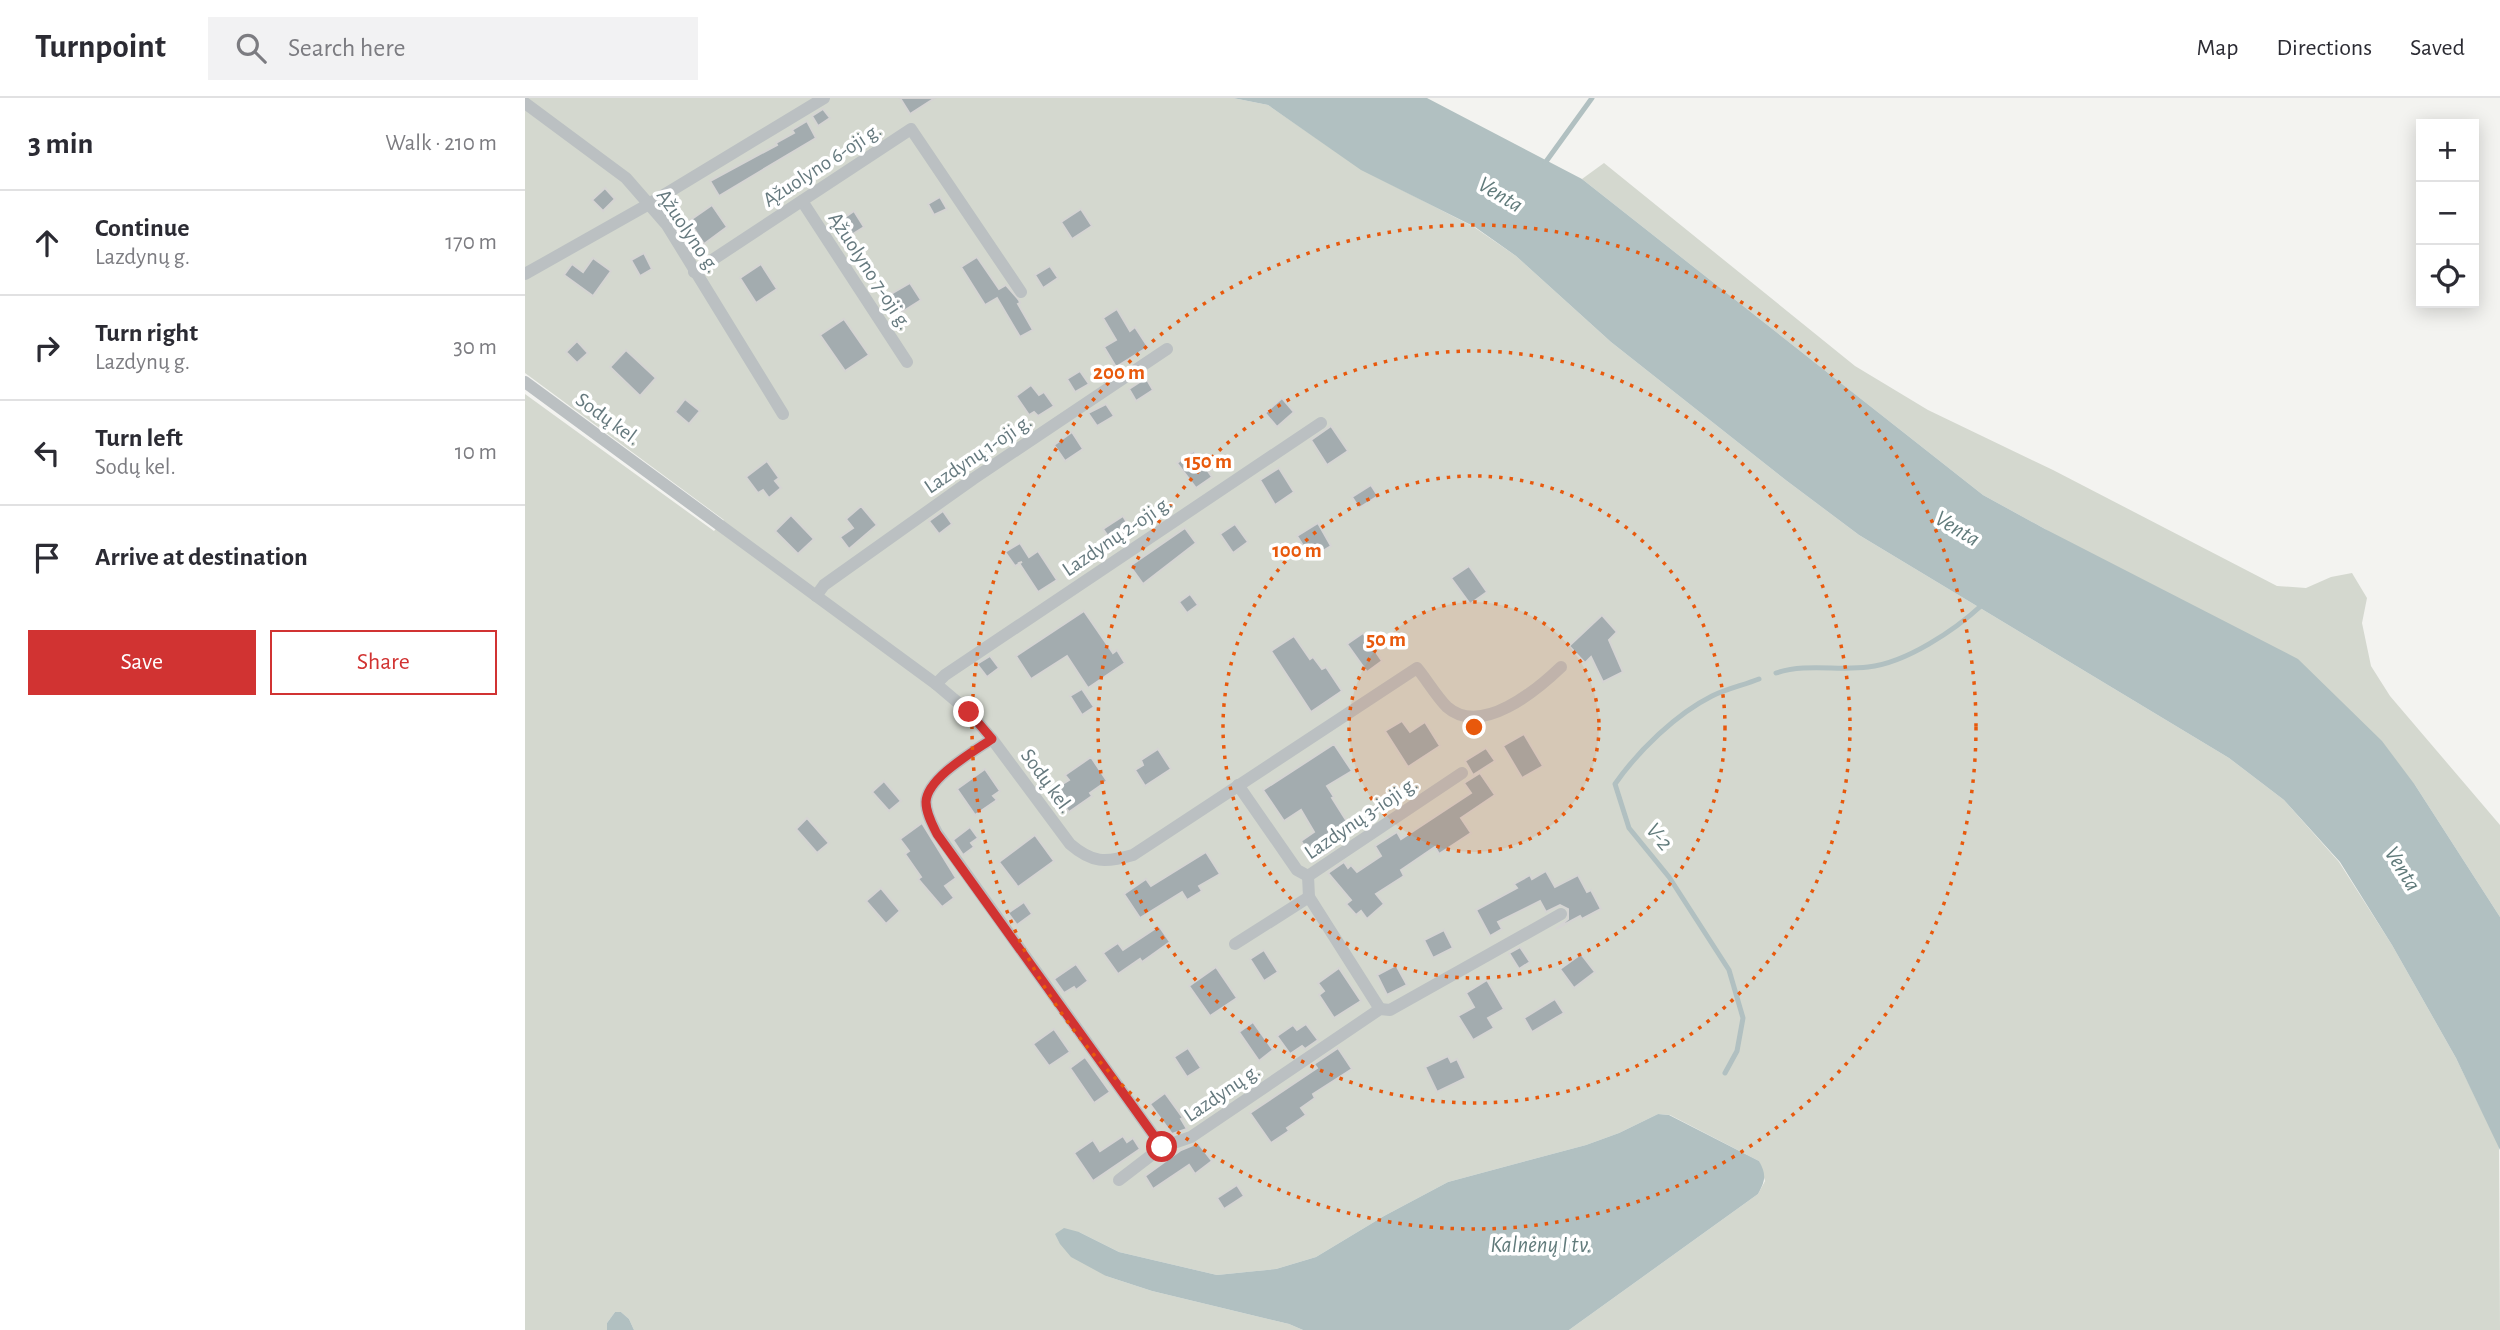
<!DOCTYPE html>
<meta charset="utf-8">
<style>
body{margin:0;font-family:"Alegreya Sans",sans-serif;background:#f2f2f3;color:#2b2b33}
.controls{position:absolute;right:21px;top:21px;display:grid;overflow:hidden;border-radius:0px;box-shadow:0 4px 18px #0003}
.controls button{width:63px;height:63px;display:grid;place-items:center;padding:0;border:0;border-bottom:2px solid #e1e1e2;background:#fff;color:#2b2b33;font:35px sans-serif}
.stop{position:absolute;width:21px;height:21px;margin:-16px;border:5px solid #d13332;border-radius:50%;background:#fff}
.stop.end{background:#d13332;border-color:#fff;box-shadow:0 2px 7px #0008}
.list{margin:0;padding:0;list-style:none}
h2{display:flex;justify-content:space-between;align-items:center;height:91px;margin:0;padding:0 28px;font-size:30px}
h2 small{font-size:23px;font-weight:400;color:#7c7c81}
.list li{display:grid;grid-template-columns:46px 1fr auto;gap:21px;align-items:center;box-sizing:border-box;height:105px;padding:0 28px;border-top:2px solid #e1e1e2}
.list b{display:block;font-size:26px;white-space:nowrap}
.list p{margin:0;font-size:23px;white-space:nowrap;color:#7c7c81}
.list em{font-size:23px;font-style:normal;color:#7c7c81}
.actions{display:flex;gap:14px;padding:21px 28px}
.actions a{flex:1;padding:16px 0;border:2px solid #d13332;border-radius:0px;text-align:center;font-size:24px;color:#d13332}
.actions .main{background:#d13332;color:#fff}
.icon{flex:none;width:38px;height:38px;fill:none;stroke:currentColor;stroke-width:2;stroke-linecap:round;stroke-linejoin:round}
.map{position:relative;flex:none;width:1975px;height:1232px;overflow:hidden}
header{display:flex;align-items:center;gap:42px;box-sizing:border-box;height:98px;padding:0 35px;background:#fff;border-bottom:2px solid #e1e1e2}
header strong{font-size:33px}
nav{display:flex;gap:38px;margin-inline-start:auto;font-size:24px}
.search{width:490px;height:63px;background:#f2f2f3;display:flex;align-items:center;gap:18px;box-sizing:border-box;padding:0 24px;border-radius:0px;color:#7c7c81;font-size:26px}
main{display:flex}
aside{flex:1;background:#fff}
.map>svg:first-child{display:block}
.green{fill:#d4d8cf}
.water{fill:#b1c0c1}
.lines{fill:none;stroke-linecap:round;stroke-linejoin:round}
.stream{stroke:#b1c0c1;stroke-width:5}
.building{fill:#a3acaf;stroke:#d5d4d3;stroke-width:2}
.minor{stroke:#bbc0c2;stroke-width:12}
.route{stroke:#d13332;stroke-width:9}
.ring{fill:none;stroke:#e8590c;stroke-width:3.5;stroke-dasharray:3.5 7}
.labels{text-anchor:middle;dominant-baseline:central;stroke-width:7;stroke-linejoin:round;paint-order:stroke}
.street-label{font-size:21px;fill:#65797e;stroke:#fff}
.water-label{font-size:23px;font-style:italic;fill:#617b7b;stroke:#fff}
.centre{fill:#e8590c;stroke:#fff;stroke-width:3.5}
.ring-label{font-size:21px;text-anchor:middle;font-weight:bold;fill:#e8590c;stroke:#fff;stroke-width:7;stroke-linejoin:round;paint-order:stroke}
</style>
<header>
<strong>Turnpoint</strong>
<div class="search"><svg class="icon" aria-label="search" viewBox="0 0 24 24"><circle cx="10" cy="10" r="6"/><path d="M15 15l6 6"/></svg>Search here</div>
<nav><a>Map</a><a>Directions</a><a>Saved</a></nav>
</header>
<main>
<aside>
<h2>3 min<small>Walk · 210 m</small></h2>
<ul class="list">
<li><svg class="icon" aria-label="ahead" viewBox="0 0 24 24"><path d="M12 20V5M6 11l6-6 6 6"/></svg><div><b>Continue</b><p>Lazdynų g.</p></div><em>170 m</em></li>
<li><svg class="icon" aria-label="right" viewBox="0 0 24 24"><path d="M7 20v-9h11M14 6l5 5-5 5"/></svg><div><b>Turn right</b><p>Lazdynų g.</p></div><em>30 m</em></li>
<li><svg class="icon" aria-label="left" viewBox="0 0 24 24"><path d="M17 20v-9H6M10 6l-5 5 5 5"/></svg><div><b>Turn left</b><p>Sodų kel.</p></div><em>10 m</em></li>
<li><svg class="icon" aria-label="arrive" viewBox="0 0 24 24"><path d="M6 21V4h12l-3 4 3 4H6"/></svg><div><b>Arrive at destination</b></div></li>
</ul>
<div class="actions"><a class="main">Save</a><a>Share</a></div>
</aside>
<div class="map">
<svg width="1975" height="1232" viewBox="0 0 1975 1232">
<rect width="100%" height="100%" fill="#f3f3f0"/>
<g class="green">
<path d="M0,0H708L743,7L836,71L949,129L991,158L1086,244L1262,383L1334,437L1704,660L1759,702L1814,764L1867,847L1931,960L1974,1048L1975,1232H1044L1233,1096L1240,1083L1234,1063L1145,1017L1133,1016L1094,1035L1061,1047L923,1084L859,1118L791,1159L751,1171L692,1177L594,1154L554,1134L581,1178L627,1193L764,1226L778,1232H109L104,1221L96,1214H90L82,1225V1232H0V296L189,433L199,422L0,275Z"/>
<path d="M1079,65L1330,268L1403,312L1528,372L1752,488L1781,490L1806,479L1827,475L1842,500L1837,525L1846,568L1865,598L1975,727V819L1890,687L1520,431L1458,397L1057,81Z"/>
</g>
<g class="water">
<path d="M708,0H902L1057,81L1458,397L1520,431L1773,561L1857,643L1890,687L1975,819V1052L1931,960L1867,847L1815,764L1759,702L1704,660L1334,437L1262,383L1086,244L991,158L950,129L836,72L743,7Z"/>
<path d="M1133,1016L1144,1017L1234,1063C1242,1077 1240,1083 1233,1096L1044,1232H778L764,1226L627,1193L581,1178L546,1159L535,1146L530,1136L539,1130L554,1134L594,1154L692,1177L751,1171L791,1159L859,1118L923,1084L1061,1047L1094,1035Z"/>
<path d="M90,1214H96L104,1221L109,1232H82V1225Z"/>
</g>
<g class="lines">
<g class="stream">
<path d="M1020,65L1067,0"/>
<path d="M1251,575C1281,565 1313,573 1343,569C1381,565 1430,532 1457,507"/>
<path d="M1200,975L1212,953L1218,920L1204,872L1144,779L1104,730L1090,686C1113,653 1151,616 1187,598C1201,591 1219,587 1234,581"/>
</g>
</g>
<g class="building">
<path d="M375,0H410L385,16Z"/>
<path d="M298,11L305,20L293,28L287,18Z"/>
<path d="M282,23L291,40L194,98L185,83L252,47L251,45L269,35L267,32Z"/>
<path d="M80,90L90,101L78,113L67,102Z"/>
<path d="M415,99L422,111L409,117L403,106Z"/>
<path d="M187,107L202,129L179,146L164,123Z"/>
<path d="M556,111L567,128L547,141L536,124Z"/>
<path d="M329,113L339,129L323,139L313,124Z"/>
<path d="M119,155L127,171L115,178L106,162Z"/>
<path d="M452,159L474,191L481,187L494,202L495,205L493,206L508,232L495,239L472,200L460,207L436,169Z"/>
<path d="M68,160L86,173L68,198L39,177L47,166L58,174Z"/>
<path d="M236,166L252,191L231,205L215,180Z"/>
<path d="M525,168L533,180L518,190L510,177Z"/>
<path d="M385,185L396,202L377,214L366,196Z"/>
<path d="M592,211L605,233L610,229L623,249L591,269L579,249L591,242L578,220Z"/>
<path d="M319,221L344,257L320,273L295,237Z"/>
<path d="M52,243L63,255L52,265L41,254Z"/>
<path d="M101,252L131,280L115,298L85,269Z"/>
<path d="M555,273L564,286L550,294L542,281Z"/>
<path d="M621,280L628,292L611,303L604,291Z"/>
<path d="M506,287L514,297L519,294L529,308L513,318L509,314L504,317L491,298Z"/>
<path d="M757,300L769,314L752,329L740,315Z"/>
<path d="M160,301L175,313L164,326L150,314Z"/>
<path d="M581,306L589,318L572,328L563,315Z"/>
<path d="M806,328L823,353L802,367L786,342Z"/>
<path d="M547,334L558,351L540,363L529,347Z"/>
<path d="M669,353L687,379L671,390L652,365Z"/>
<path d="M242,363L254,380L250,383L256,390L244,400L238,392L233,395L221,379Z"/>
<path d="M754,370L769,394L750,407L735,382Z"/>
<path d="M846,387L853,398L834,410L827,399Z"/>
<path d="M336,408L352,427L324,451L315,439L328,430L321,421Z"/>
<path d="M418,413L427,426L414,436L404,423Z"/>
<path d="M266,417L289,441L273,456L250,433Z"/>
<path d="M598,418L606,431L587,444L578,431Z"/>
<path d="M793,425L806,448L786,460L772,438Z"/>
<path d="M710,426L723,444L708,455L695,436Z"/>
<path d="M660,430L671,445L618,486L605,468Z"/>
<path d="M495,445L504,459L513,453L532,482L513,494L494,465L497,464L490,468L480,454Z"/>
<path d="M944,468L962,494L945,506L926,480Z"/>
<path d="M665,496L673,507L662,515L654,504Z"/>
<path d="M559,513L588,555L592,552L600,565L563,590L542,558L506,581L491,558Z"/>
<path d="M1077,517L1092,534L1084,542L1098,574L1078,584L1066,559L1060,565L1044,548Z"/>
<path d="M838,535L857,563L842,574L822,546Z"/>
<path d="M769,538L785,561L788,559L797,571L801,569L817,593L786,614L746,553Z"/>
<path d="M465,558L474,570L462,579L452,566Z"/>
<path d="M557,591L569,609L557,617L545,598Z"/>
<path d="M877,623L885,634L900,624L915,648L883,669L860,633Z"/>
<path d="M999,636L1018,668L997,680L978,648Z"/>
<path d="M809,646L827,673L802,688L809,699L807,700L826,730L805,743L809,750L789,763L776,743L789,734L776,712L759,723L738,692Z"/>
<path d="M961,650L970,663L948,677L940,663Z"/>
<path d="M633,651L646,671L620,688L610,672L618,667L616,662Z"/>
<path d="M566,659L582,683L565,695L567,698L544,714L528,692L544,682L540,677Z"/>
<path d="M460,671L475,693L468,698L472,702L450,717L432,691Z"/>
<path d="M955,675L970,697L936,720L946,735L914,756L910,749L876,772L879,778L851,796L859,806L842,821L836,813L831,817L821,806L826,802L803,775L819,764L823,770L826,767L832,774L856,758L850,748L872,734L876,741L946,695L939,685Z"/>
<path d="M359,683L376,703L364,713L347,694Z"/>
<path d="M282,720L304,745L292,755L271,731Z"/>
<path d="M397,725L431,780L420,788L429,800L417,809L393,781L396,779L380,756L384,753L375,741Z"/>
<path d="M445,729L453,740L446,745L449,749L438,757L428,742Z"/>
<path d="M510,737L529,763L493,789L474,764Z"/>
<path d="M681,754L695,776L674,788L677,793L662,802L657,794L615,820L599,796L621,781L626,788Z"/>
<path d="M1021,773L1030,789L1053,777L1062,794L1066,792L1076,811L1057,821L1055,818L1031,831L1043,821V811L1035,807L1021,814L1015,803L973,824L977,831L965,838L951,812L992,790L989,786L1005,777L1007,781Z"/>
<path d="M356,790L375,813L361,826L341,803Z"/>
<path d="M499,804L507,816L492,827L483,815Z"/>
<path d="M634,828L645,844L617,864L615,861L593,876L578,855L593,845L598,852Z"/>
<path d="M919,832L928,850L908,860L899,842Z"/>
<path d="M995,849L1005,864L994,871L984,855Z"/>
<path d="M739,852L753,874L739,883L725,861Z"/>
<path d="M1056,856L1070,874L1049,890L1035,871Z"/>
<path d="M551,866L563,883L551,892L549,889L539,895L529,881Z"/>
<path d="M871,867L882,887L862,897L852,877Z"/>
<path d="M691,869L712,900L685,918L664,888Z"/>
<path d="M814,870L836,903L809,920L794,897L799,893L793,885Z"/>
<path d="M962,882L979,911L963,920L969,930L948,942L933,918L949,909L941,895Z"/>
<path d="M1030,901L1039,915L1007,934L999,920Z"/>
<path d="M728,924L748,952L734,963L714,934Z"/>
<path d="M781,926L793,942L780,951L777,948L765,956L752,938L768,927L772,932Z"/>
<path d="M529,931L545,954L524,968L508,946Z"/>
<path d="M663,950L676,970L662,979L649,959Z"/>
<path d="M813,950L827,971L788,996L790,1000L776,1010L781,1017L762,1030L764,1033L746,1045L725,1015L792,970L789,966Z"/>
<path d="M923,958L926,964L932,961L941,980L912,994L900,969Z"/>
<path d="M560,959L585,994L569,1005L545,970Z"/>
<path d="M640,995L658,1020L656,1021L662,1031L647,1036L625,1006Z"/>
<path d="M598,1038L602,1044L608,1040L615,1051L568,1083L549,1055L568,1042L575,1053Z"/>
<path d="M673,1045L687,1063L670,1076L664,1067L628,1091L620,1078L656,1052Z"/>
<path d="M712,1087L719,1098L699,1111L692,1100Z"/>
</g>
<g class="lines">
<g class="minor">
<path d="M0,5L101,80L142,127L258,316"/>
<path d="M277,103L382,264"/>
<path d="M169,174L386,31L496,194"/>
<path d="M0,176L124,106L299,0"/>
<path d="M0,284L411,586L444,614L467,641L545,746C567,765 580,765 608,757L892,570C902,582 911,598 922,609C956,639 1012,592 1036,569"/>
<path d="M291,498L299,487L448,381L642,251"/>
<path d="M411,586L420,577L796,325"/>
<path d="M467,641C448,654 402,680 401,704C401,715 407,726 412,735L637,1049L666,1039L855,911L865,912L1036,816"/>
<path d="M713,687L772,772L783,778L937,675"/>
<path d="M783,778L784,799L855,911"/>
<path d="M710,846L784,799"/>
<path d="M594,1082L637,1049"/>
</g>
</g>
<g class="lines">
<path class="route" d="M444,614L467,641C448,654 402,680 401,704C401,715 407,726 412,736L637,1049"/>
</g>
<circle cx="949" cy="629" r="125" fill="#e8590c" fill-opacity=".12"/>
<g class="ring">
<circle cx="949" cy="629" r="125"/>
<circle cx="949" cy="629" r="251"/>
<circle cx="949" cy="629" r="376"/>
<circle cx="949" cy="629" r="502"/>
</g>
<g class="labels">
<g class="street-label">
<text transform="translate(297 67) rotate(-33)">Ąžuolyno 6-oji g.</text>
<text transform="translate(163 133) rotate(56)">Ąžuolyno g.</text>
<text transform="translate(345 173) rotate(57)">Ąžuolyno 7-oji g.</text>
<text transform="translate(83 321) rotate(36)">Sodų kel.</text>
<text transform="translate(453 356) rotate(-34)">Lazdynų 1-oji g.</text>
<text transform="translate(592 438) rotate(-34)">Lazdynų 2-oji g.</text>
<text transform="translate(522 683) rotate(54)">Sodų kel.</text>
<text transform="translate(836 720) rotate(-34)">Lazdynų 3-ioji g.</text>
<text transform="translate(697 995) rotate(-34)">Lazdynų g.</text>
</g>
<g class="water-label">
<text transform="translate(975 97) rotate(31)">Venta</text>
<text transform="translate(1432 431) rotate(31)">Venta</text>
<text transform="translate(1134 739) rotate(50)">V-2</text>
<text transform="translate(1877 771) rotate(58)">Venta</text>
<text x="1016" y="1147">Kalnėnų I tv.</text>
</g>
</g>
<circle cx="949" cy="629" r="10" class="centre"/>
<g class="ring-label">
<text x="594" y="281">200 m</text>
<text x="683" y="370">150 m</text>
<text x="772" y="459">100 m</text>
<text x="861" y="548">50 m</text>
</g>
</svg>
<div class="controls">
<button>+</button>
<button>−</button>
<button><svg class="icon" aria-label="locate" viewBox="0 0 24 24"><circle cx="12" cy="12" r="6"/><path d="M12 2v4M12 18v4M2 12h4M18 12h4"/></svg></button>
</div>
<div class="stop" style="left:637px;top:1049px"></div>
<div class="stop end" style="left:444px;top:614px"></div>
</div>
</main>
